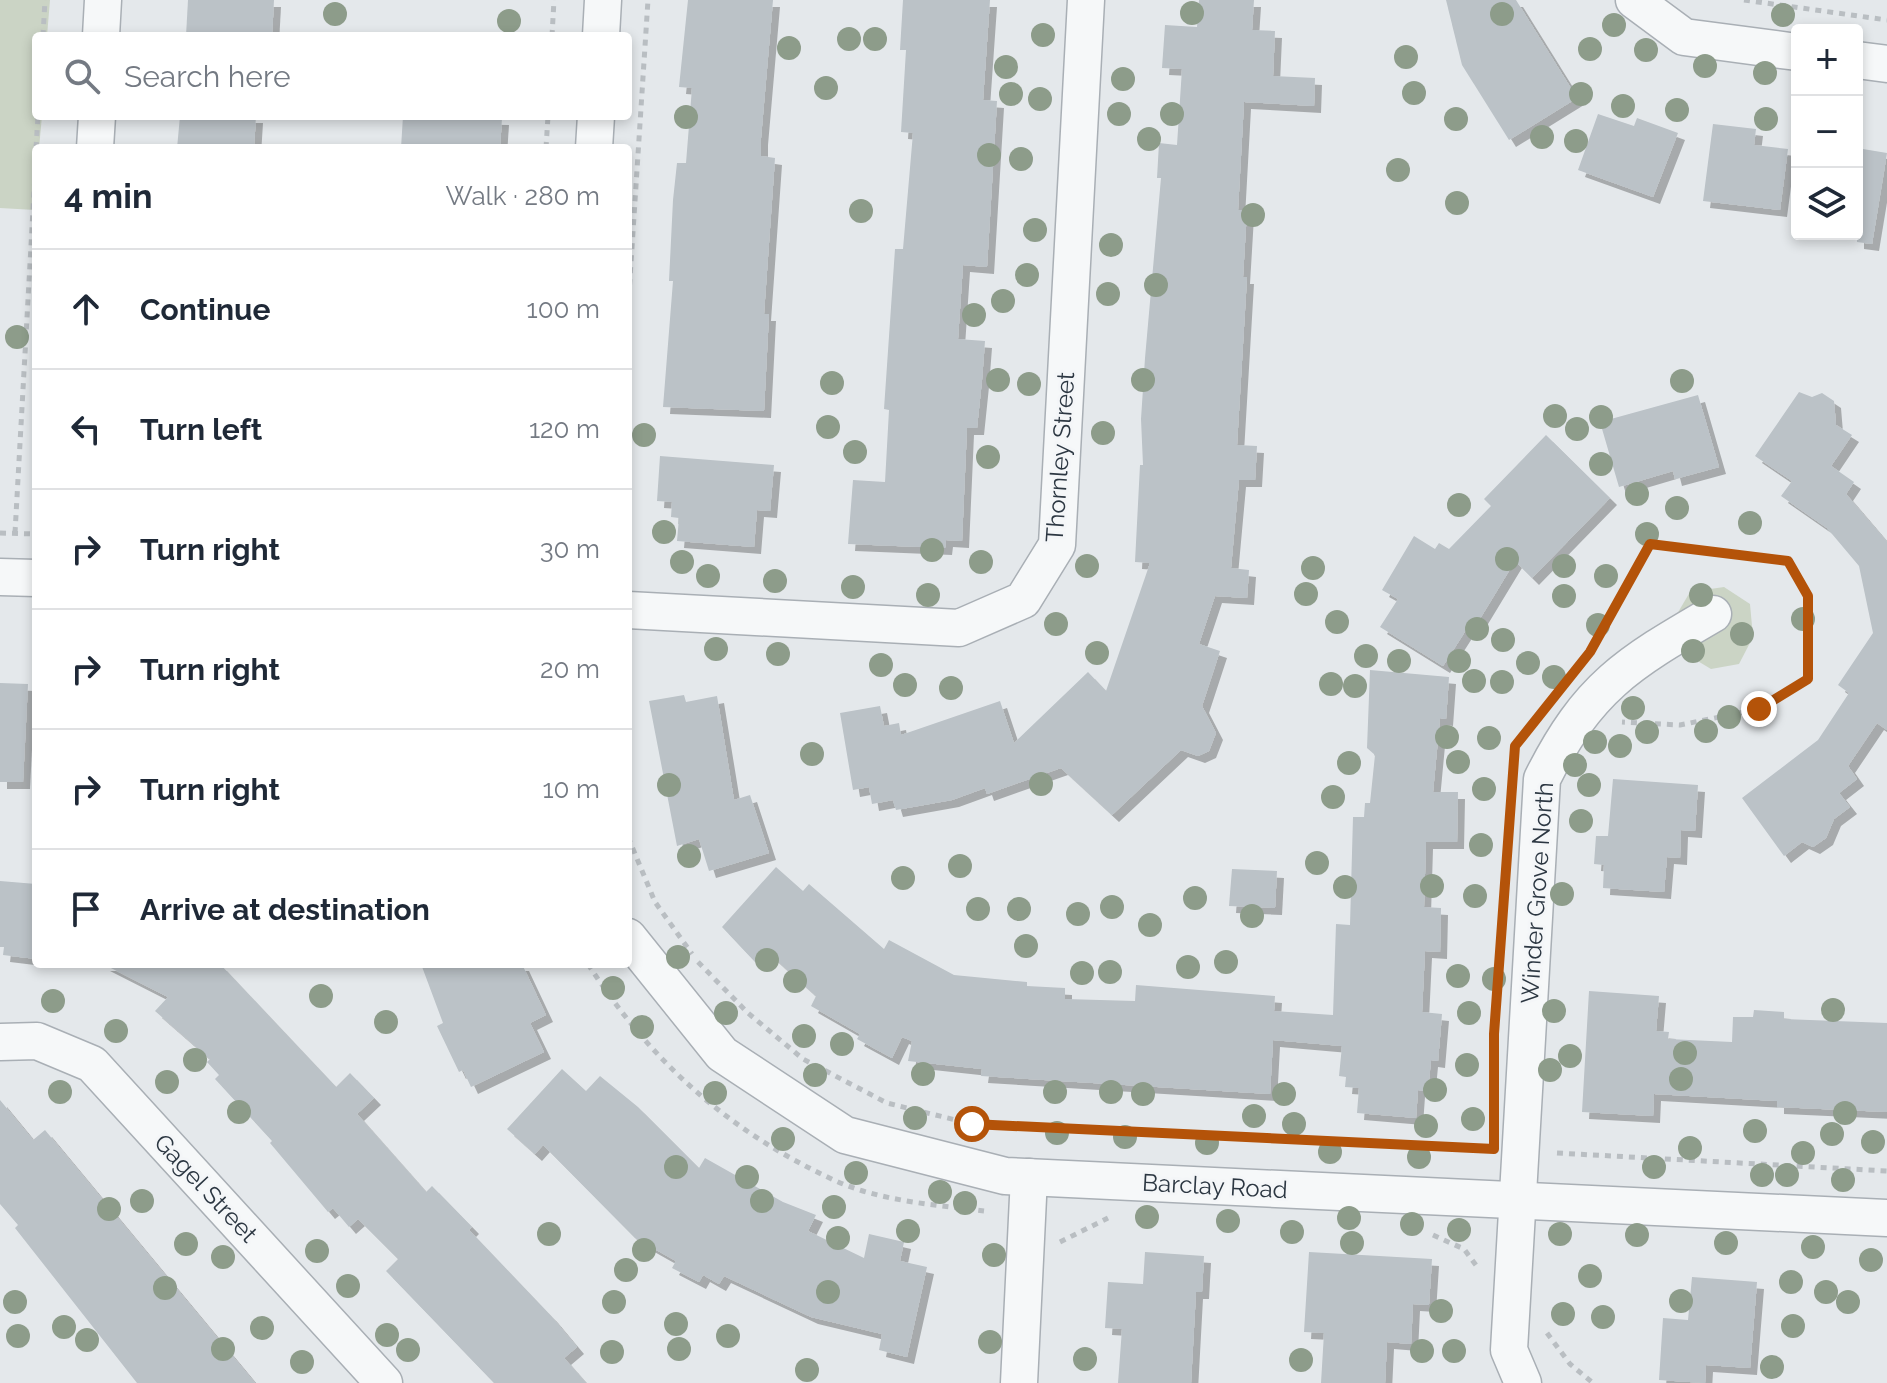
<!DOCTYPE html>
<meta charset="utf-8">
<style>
body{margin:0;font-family:Raleway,sans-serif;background:#f6f6f7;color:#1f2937}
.controls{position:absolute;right:24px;top:24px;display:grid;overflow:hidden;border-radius:8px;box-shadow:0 4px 12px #0003}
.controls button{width:72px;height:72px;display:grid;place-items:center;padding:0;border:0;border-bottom:2px solid #e0e1e3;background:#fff;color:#1f2937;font:40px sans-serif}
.stop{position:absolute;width:24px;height:24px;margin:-18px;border:6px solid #b45309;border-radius:50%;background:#fff}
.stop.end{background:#b45309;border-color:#fff;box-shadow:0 2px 8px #0008}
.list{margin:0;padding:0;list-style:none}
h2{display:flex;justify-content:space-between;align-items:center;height:104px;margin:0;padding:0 32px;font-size:34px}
h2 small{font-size:26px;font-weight:400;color:#747a83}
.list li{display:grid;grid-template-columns:52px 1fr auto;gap:24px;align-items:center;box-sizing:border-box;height:120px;padding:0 32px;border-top:2px solid #e0e1e3}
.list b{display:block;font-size:30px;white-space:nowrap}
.list em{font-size:26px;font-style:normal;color:#747a83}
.icon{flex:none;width:44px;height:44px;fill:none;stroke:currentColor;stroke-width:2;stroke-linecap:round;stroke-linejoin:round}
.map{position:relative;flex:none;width:1887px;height:1383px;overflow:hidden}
.search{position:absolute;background:#fff;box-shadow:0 4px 12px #0003;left:32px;top:32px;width:600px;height:88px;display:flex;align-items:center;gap:20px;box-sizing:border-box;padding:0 28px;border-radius:8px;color:#747a83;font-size:30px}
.panel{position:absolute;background:#fff;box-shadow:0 4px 12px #0003;left:32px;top:144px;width:600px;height:824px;border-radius:8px}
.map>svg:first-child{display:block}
.green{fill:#cbd4c5}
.building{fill:#bbc2c7;filter:url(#shadow)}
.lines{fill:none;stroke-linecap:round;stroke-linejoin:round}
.minor-casing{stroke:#a9afb5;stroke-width:39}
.path{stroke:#b9bec2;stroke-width:5;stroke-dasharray:6 6;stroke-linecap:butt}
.minor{stroke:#f6f8f9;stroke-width:36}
.tree{fill:#8d9c8a}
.route{stroke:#b45309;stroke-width:10}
.labels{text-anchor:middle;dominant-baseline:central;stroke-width:6;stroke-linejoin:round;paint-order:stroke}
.street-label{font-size:24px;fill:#2c3742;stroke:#f4f6f8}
</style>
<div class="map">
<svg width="1887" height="1383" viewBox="0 0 1887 1383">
<defs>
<filter id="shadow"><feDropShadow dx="7" dy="7" stdDeviation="0" flood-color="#0004"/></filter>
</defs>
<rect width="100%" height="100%" fill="#e4e8eb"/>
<g class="green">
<path d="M0,0H50L47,36H36V116H42L39,148H36L35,210L0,208Z"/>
<path d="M1724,587L1750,604L1753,637L1739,664L1711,669L1686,654L1670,626L1690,592Z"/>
</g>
<g class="building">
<path d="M188,0H274L272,36H186Z"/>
<path d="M688,0H773L761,138V156L775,158L764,314H769L764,411L663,407L673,281H669L673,200L677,163H686L692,88L679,87Z"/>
<path d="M903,0H990L983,100L997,101L987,267L963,265L958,339L985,341L982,380L977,428H967L962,541L946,540L945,548L848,544L853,480L885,482L889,410L884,409L895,249H903L913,133L901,132L906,50H900Z"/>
<path d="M1199,0H1254L1252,30L1275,31L1273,76L1315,78L1314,106L1244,102L1238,210H1247L1243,277H1247L1237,445L1257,446L1255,480H1239L1231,568L1249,570L1247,598L1215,596L1199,644L1220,651L1202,706L1216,733L1209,751L1198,756L1181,750L1112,815L1061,768L987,794L985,788L952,800L896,810L893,800L872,804L869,787L853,790L840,713L880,706L884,726L899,723L901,735L1000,701L1014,743L1088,672L1106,691L1150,563L1135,562L1140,465H1143L1141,419L1145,358L1161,178H1157L1159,143L1177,145L1182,69L1162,68L1165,25L1197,27Z"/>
<path d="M1446,0H1516L1577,98L1509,140L1462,65Z"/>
<path d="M1598,114L1634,126L1637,118L1678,133L1653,197L1578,170Z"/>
<path d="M180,116H256L254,148H177Z"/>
<path d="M403,116L502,118L500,148H401Z"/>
<path d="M1713,124L1756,129L1754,145L1788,149L1780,210L1703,201Z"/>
<path d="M1857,148L1887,153L1872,244L1857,242Z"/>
<path d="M1799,392L1812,397L1822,393L1834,401L1836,425L1852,435L1831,466L1854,482L1846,494L1887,542V730L1877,723L1848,766L1857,779L1839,793L1850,807L1834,819L1826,838L1813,847L1802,842L1784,856L1742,798L1818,740L1849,693L1838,685L1873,633L1859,566L1827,528L1781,496L1792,481L1755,456Z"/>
<path d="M1698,395L1719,467L1675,479L1673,471L1619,487L1600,422Z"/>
<path d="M1546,435L1610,498L1532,578L1515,561L1478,622L1473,619L1443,666L1380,627L1398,599L1382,590L1414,536L1435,549L1439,543L1449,549L1491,506L1484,499Z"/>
<path d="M660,456L774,465L770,511L757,510L754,547L677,541L679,518L671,517L672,502L657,501Z"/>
<path d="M1370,670L1449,677L1446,719L1440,718L1433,792H1458L1457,842H1426L1424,907L1441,908L1440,952L1425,951L1422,1012L1442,1014L1438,1061L1431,1060L1428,1091L1418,1090L1416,1118L1357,1113L1359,1088L1345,1087L1346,1077L1339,1076L1342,1046L1273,1040L1270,1094L981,1076L982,1069L908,1061L912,1041L902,1037L892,1058L857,1039L860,1034L811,1006L816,996L765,950L755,962L722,927L776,867L803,891L809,884L884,949L889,940L954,975L1027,982V986L1065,988V999L1135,1001L1136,985L1275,996L1274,1011L1333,1015L1336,924L1350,925L1353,817H1364L1365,803H1370L1375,755L1367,748Z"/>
<path d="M0,683L28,684L23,782H0Z"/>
<path d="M684,695L686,702L717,696L734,800L750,795L769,853L709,871L699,839L677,846L649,701Z"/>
<path d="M1613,779L1698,785L1695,831L1681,830L1680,858L1667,857L1664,892L1603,888L1604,865L1594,864L1596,836H1608Z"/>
<path d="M1232,869L1277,871L1275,908L1229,906Z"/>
<path d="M0,881L36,884V959L3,955L4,947H0Z"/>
<path d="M103,964H220L336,1087L350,1073L374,1098L357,1114L426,1192L432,1186L472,1227L469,1230L551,1316L577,1347L564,1358L586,1383H494L386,1271L398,1259L358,1219L349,1227L333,1208L328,1212L270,1143L272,1141L215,1079L219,1075L207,1062L210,1059L155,1011L168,997Z"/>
<path d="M421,964H522L546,1015L530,1023L544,1052L471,1087L463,1070L459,1072L437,1026L443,1023Z"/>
<path d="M1589,991L1659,996L1656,1031L1669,1032L1668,1039L1732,1042L1733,1017H1753L1754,1010L1784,1012V1019L1887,1023V1112L1777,1107V1101L1654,1094L1653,1116L1582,1112Z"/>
<path d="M562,1069L586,1091L600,1076L638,1107L699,1168L705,1158L783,1202L816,1215L808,1231L864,1258L869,1234L904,1242L900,1261L927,1267L907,1357L879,1350L882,1334L811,1317L724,1276L719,1284L703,1275L699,1282L672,1268L676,1261L635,1238L543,1145L535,1154L507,1129Z"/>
<path d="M0,1100L33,1140L45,1130L255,1383H137L15,1228L18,1225L0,1204Z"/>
<path d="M1145,1252L1204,1256L1202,1292H1196L1191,1383H1118L1122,1329L1105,1328L1108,1282L1143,1284Z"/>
<path d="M1309,1252L1432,1259L1429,1305L1413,1304L1411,1344L1387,1342L1385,1383H1321L1324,1333L1304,1332Z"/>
<path d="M1692,1277L1757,1282L1750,1368L1706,1365L1705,1383L1659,1380L1663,1318L1688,1320Z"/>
</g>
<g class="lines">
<defs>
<g id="minor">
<path d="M1634,0L1684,37L1797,52"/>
<path d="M101,36L103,0"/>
<path d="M601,36L603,0"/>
<path d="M1857,60L1887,64"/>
<path d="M95,148L97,116"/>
<path d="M594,148L596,116"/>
<path d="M0,577L36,578"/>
<path d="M628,610L959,628L1023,600L1057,545L1086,0"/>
<path d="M628,937L722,1054L845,1135L1005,1176L1887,1218"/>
<path d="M0,1042L37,1041L92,1064L384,1383"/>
<path d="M1019,1383L1029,1177"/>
<path d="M1523,1383L1509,1350L1542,779C1588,687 1627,664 1713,614"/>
</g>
</defs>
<use href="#minor" class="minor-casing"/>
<g class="path">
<path d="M1744,0L1887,20"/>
<path d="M43,36L45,0"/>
<path d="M552,36L554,0"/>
<path d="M36,148L38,116"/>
<path d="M546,148L548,116"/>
<path d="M628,309L648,0"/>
<path d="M0,533L36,534"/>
<path d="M15,533L36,156"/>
<path d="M1591,649L1650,544L1788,561L1808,596V679L1759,709L1680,725L1622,722"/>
<path d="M628,837L655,902L692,954"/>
<path d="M698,962L748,1013L803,1059L887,1103L972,1124L1487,1149"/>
<path d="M588,964C651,1062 729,1132 836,1181C880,1201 936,1205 984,1211"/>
<path d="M1557,1153L1887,1171"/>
<path d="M1433,1235L1464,1249L1478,1268"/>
<path d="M1060,1242L1108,1218"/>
<path d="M1547,1333L1570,1364L1593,1383"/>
</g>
<use href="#minor" class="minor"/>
</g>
<g class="tree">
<circle cx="1192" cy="13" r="12"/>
<circle cx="335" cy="14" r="12"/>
<circle cx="1502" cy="14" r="12"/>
<circle cx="1783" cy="15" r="12"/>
<circle cx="509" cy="21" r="12"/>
<circle cx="1614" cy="25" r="12"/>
<circle cx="1043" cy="35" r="12"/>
<circle cx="849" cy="39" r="12"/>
<circle cx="875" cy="39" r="12"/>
<circle cx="789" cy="48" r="12"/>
<circle cx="1590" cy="49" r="12"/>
<circle cx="1646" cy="50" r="12"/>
<circle cx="1406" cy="57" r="12"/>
<circle cx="1705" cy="66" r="12"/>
<circle cx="1006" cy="67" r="12"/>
<circle cx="1765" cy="73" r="12"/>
<circle cx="1123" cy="79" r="12"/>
<circle cx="826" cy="88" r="12"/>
<circle cx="1414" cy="93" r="12"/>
<circle cx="1011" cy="94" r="12"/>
<circle cx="1581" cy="94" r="12"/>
<circle cx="1040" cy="99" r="12"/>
<circle cx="1623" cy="106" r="12"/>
<circle cx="1677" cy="110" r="12"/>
<circle cx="1119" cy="114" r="12"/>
<circle cx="1172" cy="114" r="12"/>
<circle cx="686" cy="117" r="12"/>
<circle cx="1456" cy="119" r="12"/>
<circle cx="1766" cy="119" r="12"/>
<circle cx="1542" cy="137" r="12"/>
<circle cx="1149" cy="139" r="12"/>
<circle cx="1576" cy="141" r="12"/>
<circle cx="989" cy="155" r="12"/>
<circle cx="1021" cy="159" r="12"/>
<circle cx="1398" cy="170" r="12"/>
<circle cx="1457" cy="203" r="12"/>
<circle cx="861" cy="211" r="12"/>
<circle cx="1253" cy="215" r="12"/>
<circle cx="1035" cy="230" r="12"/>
<circle cx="1111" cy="245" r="12"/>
<circle cx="1027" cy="275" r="12"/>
<circle cx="1156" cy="285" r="12"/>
<circle cx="1108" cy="294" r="12"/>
<circle cx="1003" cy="301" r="12"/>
<circle cx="974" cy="315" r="12"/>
<circle cx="17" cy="337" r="12"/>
<circle cx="998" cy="380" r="12"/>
<circle cx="1143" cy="380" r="12"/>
<circle cx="1682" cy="381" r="12"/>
<circle cx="832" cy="383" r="12"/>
<circle cx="1029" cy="384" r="12"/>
<circle cx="1555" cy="416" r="12"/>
<circle cx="1601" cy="417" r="12"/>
<circle cx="828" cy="427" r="12"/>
<circle cx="1577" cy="429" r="12"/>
<circle cx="1103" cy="433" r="12"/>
<circle cx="644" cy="435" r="12"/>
<circle cx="855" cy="452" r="12"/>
<circle cx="988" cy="457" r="12"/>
<circle cx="1601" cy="464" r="12"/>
<circle cx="1637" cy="494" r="12"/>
<circle cx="1459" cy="505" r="12"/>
<circle cx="1677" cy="508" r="12"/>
<circle cx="1750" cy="523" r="12"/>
<circle cx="664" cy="532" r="12"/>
<circle cx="1647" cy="534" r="12"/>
<circle cx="932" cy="550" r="12"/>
<circle cx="1507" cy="559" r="12"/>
<circle cx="682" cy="562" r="12"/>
<circle cx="981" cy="562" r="12"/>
<circle cx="1087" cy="566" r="12"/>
<circle cx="1564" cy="566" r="12"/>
<circle cx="1313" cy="568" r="12"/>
<circle cx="708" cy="576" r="12"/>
<circle cx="1606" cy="576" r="12"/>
<circle cx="775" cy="581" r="12"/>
<circle cx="853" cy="587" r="12"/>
<circle cx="1306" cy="594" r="12"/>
<circle cx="928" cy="595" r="12"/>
<circle cx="1701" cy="595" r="12"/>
<circle cx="1564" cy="596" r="12"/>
<circle cx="1803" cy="619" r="12"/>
<circle cx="1337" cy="622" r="12"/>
<circle cx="1056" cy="624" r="12"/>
<circle cx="1598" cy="625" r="12"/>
<circle cx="1477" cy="629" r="12"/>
<circle cx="1742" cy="634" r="12"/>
<circle cx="1503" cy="640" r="12"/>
<circle cx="716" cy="649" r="12"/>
<circle cx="1693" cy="651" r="12"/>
<circle cx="1097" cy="653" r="12"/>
<circle cx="778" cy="654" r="12"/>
<circle cx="1366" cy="656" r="12"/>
<circle cx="1399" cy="661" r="12"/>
<circle cx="1459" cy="661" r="12"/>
<circle cx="1528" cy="663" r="12"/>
<circle cx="881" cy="665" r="12"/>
<circle cx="1554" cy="677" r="12"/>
<circle cx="1474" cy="681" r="12"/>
<circle cx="1502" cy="682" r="12"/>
<circle cx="1331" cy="684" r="12"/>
<circle cx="905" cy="685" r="12"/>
<circle cx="1355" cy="686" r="12"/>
<circle cx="951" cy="688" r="12"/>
<circle cx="1633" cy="708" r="12"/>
<circle cx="1729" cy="717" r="12"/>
<circle cx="1706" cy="731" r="12"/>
<circle cx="1647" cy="732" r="12"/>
<circle cx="1447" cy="737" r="12"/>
<circle cx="1489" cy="738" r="12"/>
<circle cx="1595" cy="742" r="12"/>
<circle cx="1620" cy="746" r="12"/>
<circle cx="812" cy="754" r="12"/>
<circle cx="1458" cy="762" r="12"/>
<circle cx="1349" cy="763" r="12"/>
<circle cx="1575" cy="765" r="12"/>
<circle cx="1041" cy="784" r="12"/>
<circle cx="669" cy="785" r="12"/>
<circle cx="1589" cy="785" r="12"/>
<circle cx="1484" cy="789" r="12"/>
<circle cx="1333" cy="797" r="12"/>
<circle cx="1581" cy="821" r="12"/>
<circle cx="1481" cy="845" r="12"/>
<circle cx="689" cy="856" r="12"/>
<circle cx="1317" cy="863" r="12"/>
<circle cx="960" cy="866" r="12"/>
<circle cx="903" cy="878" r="12"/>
<circle cx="1432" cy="886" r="12"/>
<circle cx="1345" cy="887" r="12"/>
<circle cx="1562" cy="894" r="12"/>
<circle cx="1475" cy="896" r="12"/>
<circle cx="1195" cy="898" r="12"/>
<circle cx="1112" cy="907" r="12"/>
<circle cx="978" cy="909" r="12"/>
<circle cx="1019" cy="909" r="12"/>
<circle cx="1078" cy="914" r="12"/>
<circle cx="1252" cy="916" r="12"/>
<circle cx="1150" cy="925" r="12"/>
<circle cx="1026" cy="946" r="12"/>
<circle cx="678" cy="957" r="12"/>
<circle cx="767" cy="960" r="12"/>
<circle cx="1226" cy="962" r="12"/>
<circle cx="1188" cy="967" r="12"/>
<circle cx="1110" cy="972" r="12"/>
<circle cx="1082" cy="973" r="12"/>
<circle cx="1458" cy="976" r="12"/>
<circle cx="1494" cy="979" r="12"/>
<circle cx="795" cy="981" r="12"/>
<circle cx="613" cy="988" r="12"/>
<circle cx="321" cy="996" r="12"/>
<circle cx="53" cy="1001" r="12"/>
<circle cx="1833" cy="1010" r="12"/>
<circle cx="1554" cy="1011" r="12"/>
<circle cx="726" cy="1013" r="12"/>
<circle cx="1469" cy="1013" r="12"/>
<circle cx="386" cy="1022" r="12"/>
<circle cx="642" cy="1027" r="12"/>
<circle cx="116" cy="1031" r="12"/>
<circle cx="804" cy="1036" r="12"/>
<circle cx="842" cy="1044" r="12"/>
<circle cx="1685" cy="1053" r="12"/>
<circle cx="1570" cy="1056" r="12"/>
<circle cx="195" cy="1060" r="12"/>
<circle cx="1467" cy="1065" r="12"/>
<circle cx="1550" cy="1070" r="12"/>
<circle cx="923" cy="1074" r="12"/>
<circle cx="815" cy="1075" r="12"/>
<circle cx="1681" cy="1079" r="12"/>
<circle cx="167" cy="1082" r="12"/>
<circle cx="1435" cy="1090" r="12"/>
<circle cx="60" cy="1092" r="12"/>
<circle cx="1055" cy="1092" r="12"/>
<circle cx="1111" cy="1092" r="12"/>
<circle cx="715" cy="1093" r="12"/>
<circle cx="1143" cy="1094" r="12"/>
<circle cx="1284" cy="1094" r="12"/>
<circle cx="239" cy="1112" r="12"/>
<circle cx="1845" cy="1113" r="12"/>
<circle cx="1254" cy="1116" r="12"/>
<circle cx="915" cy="1118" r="12"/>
<circle cx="1473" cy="1119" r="12"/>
<circle cx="1294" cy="1124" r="12"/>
<circle cx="1426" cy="1126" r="12"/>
<circle cx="1755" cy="1131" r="12"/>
<circle cx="1057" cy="1133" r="12"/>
<circle cx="1832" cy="1134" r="12"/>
<circle cx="1125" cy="1137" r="12"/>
<circle cx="783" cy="1139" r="12"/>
<circle cx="1873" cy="1142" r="12"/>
<circle cx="1207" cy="1143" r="12"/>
<circle cx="1690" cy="1148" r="12"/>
<circle cx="1330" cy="1152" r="12"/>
<circle cx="1803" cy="1153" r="12"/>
<circle cx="1419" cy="1157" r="12"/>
<circle cx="676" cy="1167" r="12"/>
<circle cx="1654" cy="1167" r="12"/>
<circle cx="856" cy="1173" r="12"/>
<circle cx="1762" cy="1175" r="12"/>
<circle cx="1787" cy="1175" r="12"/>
<circle cx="747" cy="1177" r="12"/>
<circle cx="1843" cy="1180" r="12"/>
<circle cx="940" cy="1192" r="12"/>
<circle cx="142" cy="1201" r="12"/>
<circle cx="762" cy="1201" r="12"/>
<circle cx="965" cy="1203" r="12"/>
<circle cx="834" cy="1207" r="12"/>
<circle cx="109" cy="1209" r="12"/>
<circle cx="1147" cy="1217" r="12"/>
<circle cx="1349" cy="1218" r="12"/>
<circle cx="1228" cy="1221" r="12"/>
<circle cx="1412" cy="1224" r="12"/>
<circle cx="1459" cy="1230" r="12"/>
<circle cx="908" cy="1231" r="12"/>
<circle cx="1292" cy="1232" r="12"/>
<circle cx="549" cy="1234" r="12"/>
<circle cx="1560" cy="1234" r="12"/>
<circle cx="1637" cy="1235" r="12"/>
<circle cx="838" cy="1238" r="12"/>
<circle cx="1352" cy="1243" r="12"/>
<circle cx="1726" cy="1243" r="12"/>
<circle cx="186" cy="1244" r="12"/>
<circle cx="1813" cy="1247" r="12"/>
<circle cx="644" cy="1250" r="12"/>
<circle cx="317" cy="1251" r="12"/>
<circle cx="994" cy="1255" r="12"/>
<circle cx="223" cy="1257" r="12"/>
<circle cx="1871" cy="1260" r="12"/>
<circle cx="626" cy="1270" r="12"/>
<circle cx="1590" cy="1276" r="12"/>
<circle cx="1791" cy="1282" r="12"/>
<circle cx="348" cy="1286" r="12"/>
<circle cx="165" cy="1288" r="12"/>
<circle cx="828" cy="1292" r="12"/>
<circle cx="1826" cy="1292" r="12"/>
<circle cx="1681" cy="1301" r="12"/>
<circle cx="15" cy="1302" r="12"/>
<circle cx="614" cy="1302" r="12"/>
<circle cx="1848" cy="1302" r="12"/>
<circle cx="1441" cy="1311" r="12"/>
<circle cx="1563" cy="1314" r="12"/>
<circle cx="1603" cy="1317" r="12"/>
<circle cx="676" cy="1324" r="12"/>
<circle cx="1793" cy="1326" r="12"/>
<circle cx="64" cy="1327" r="12"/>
<circle cx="262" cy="1328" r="12"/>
<circle cx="387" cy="1335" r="12"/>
<circle cx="18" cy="1336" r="12"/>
<circle cx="728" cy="1336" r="12"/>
<circle cx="87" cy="1340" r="12"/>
<circle cx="990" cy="1342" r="12"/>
<circle cx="223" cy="1349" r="12"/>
<circle cx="679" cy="1349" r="12"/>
<circle cx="408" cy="1350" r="12"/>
<circle cx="1422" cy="1351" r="12"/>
<circle cx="1454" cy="1351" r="12"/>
<circle cx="612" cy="1352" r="12"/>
<circle cx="1085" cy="1359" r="12"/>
<circle cx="1301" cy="1360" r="12"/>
<circle cx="302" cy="1362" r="12"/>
<circle cx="1772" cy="1367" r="12"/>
<circle cx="807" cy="1370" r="12"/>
</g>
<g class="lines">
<path class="route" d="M972,1124L1494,1149V1034L1515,746L1590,652L1650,544L1788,561L1808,596V679L1759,709"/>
</g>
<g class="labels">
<g class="street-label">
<text transform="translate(1060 457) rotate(-86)">Thornley Street</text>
<text transform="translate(1537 893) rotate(-86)">Winder Grove North</text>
<text transform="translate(1215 1186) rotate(3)">Barclay Road</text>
<text transform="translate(206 1188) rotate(47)">Gagel Street</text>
</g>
</g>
</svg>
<div class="controls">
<button>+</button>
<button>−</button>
<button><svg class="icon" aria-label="layers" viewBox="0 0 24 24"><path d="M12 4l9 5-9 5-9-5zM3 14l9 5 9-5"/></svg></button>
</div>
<div class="stop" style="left:972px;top:1124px"></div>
<div class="stop end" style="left:1759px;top:709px"></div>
<div class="search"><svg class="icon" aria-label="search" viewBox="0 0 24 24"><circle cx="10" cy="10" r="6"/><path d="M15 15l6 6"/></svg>Search here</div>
<section class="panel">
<h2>4 min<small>Walk · 280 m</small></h2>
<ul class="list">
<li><svg class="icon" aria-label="ahead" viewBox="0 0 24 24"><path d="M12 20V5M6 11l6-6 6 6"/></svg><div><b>Continue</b></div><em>100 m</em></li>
<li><svg class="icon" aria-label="left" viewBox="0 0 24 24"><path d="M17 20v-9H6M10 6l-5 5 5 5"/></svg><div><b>Turn left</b></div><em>120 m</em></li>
<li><svg class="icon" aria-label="right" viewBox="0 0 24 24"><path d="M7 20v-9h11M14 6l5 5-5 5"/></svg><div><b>Turn right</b></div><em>30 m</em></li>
<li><svg class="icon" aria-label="right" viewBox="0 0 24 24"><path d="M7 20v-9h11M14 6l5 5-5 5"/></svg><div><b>Turn right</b></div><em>20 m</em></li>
<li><svg class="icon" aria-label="right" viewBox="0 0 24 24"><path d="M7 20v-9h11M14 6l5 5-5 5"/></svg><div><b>Turn right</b></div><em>10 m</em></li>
<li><svg class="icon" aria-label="arrive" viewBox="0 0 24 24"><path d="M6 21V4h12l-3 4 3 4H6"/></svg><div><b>Arrive at destination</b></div></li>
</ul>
</section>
</div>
